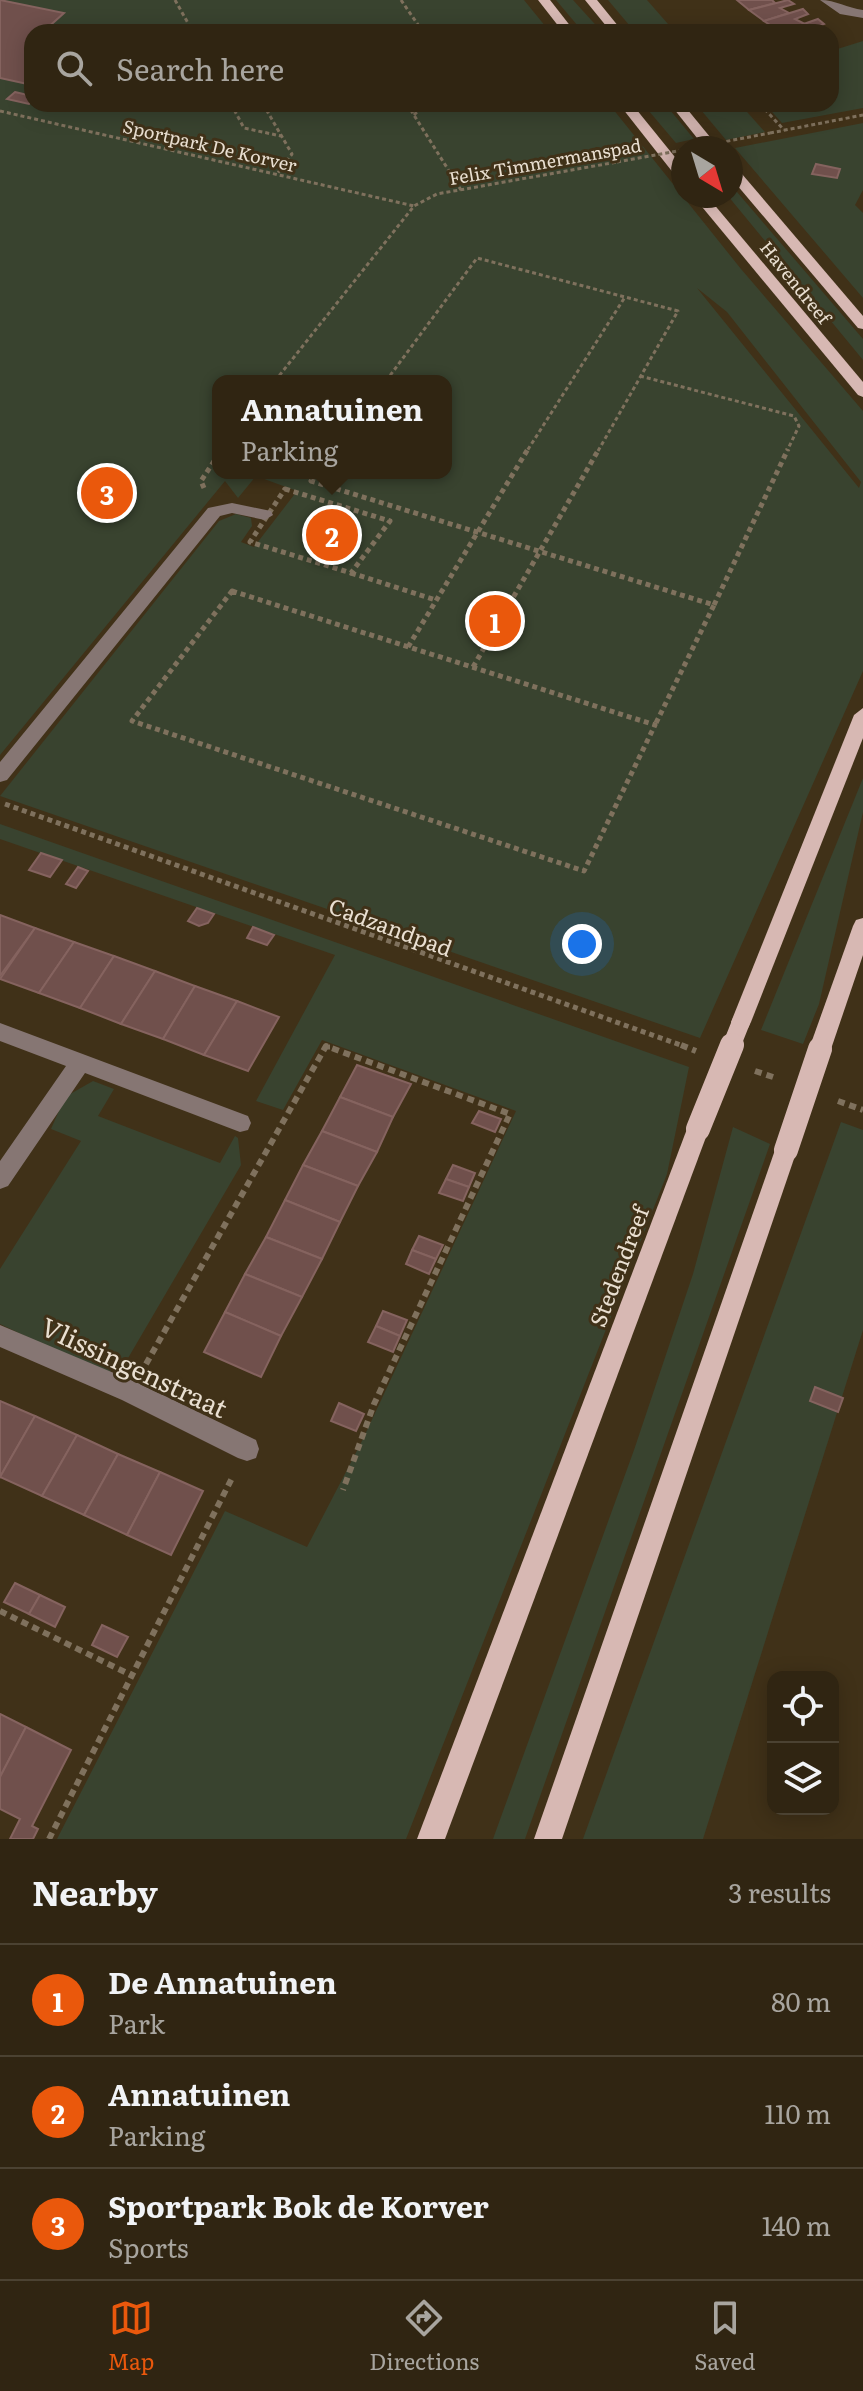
<!DOCTYPE html>
<style>
body{margin:0;font-family:Literata,serif;background:#3c3120;color:#f1f3f6}
.controls{position:absolute;right:24px;bottom:24px;display:grid;overflow:hidden;border-radius:16px;box-shadow:0 4px 20px #0003}
.controls button{width:72px;height:72px;display:grid;place-items:center;padding:0;border:0;border-bottom:2px solid #4b4232;background:#302512;color:#f1f3f6;font:40px sans-serif}
.compass{position:absolute;left:671px;top:136px;width:72px;height:72px;border-radius:50%;background:#302512;box-shadow:0 4px 20px #0003;rotate:142deg}
.you{position:absolute;left:582px;top:944px;width:28px;height:28px;margin:-20px;border:6px solid #fff;border-radius:50%;background:#1a73e8;box-shadow:0 0 0 12px #1a73e833}
.badge{display:grid;place-items:center;width:52px;height:52px;border-radius:50%;background:#ea580c;color:#fff;font-size:26px;font-weight:700}
.pin{position:absolute;translate:-50% -50%;border:4px solid #fff;box-shadow:0 2px 8px #0006}
.popup{position:absolute;left:212px;top:375px;width:240px;height:104px;box-sizing:border-box;display:grid;place-content:center;border-radius:16px;background:#302512;filter:drop-shadow(0 2px 6px #0005);font-size:26px;white-space:nowrap;color:#a8a59f}
.popup b{font-size:30px;color:#f1f3f6}
.popup::after{content:'';position:absolute;left:50%;top:100%;margin-left:-16px;border:16px solid transparent;border-top-color:#302512}
.list{margin:0;padding:0;list-style:none}
h2{display:flex;justify-content:space-between;align-items:center;height:104px;margin:0;padding:0 32px;font-size:34px}
h2 small{font-size:26px;font-weight:400;color:#a8a59f}
.list li{display:grid;grid-template-columns:52px 1fr auto;gap:24px;align-items:center;box-sizing:border-box;height:112px;padding:0 32px;border-top:2px solid #4b4232}
.list b{display:block;font-size:30px;white-space:nowrap}
.list p{margin:0;font-size:26px;white-space:nowrap;color:#a8a59f}
.list em{font-size:26px;font-style:normal;color:#a8a59f}
.icon{flex:none;width:44px;height:44px;fill:none;stroke:currentColor;stroke-width:2;stroke-linecap:round;stroke-linejoin:round}
.map{position:relative;flex:none;width:863px;height:1839px;overflow:hidden}
.search{position:absolute;background:#302512;box-shadow:0 4px 20px #0003;left:24px;right:24px;top:24px;height:88px;display:flex;align-items:center;gap:20px;box-sizing:border-box;padding:0 28px;border-radius:24px;color:#a8a59f;font-size:30px}
.sheet{height:440px;background:#302512}
nav{display:flex;justify-content:space-around;align-items:center;box-sizing:border-box;height:112px;border-top:2px solid #4b4232;background:#302512;font-size:22px;color:#a8a59f}
nav a{display:grid;justify-items:center;gap:4px}
nav .on{color:#ea580c}
.map>svg:first-child{display:block}
.green{fill:#39432f;fill-rule:evenodd}
.building{fill:#70504c;stroke:#85635f;stroke-width:2}
.lines{fill:none;stroke-linecap:round;stroke-linejoin:round}
.path-far2{stroke:#7f715d;stroke-width:3;stroke-dasharray:4 3;stroke-linecap:butt}
.path-far1{stroke:#7f715d;stroke-width:5;stroke-dasharray:5 4;stroke-linecap:butt}
.path{stroke:#7f715d;stroke-width:6;stroke-dasharray:7 5;stroke-linecap:butt}
.minor{fill:#867673;fill-rule:evenodd}
.major{fill:#d7b8b3;fill-rule:evenodd}
.path-bridge{stroke:#7f715d;stroke-width:3;stroke-dasharray:4 3;stroke-linecap:butt}
.major-bridge-far1{stroke:#d7b8b3;stroke-width:18}
.major-bridge{stroke:#d7b8b3;stroke-width:24}
.labels{text-anchor:middle;dominant-baseline:central;stroke-width:6;stroke-linejoin:round;paint-order:stroke}
.far-street-label{font-size:18px;fill:#e9dfd1;stroke:#403118}
.street-label{font-size:22px;fill:#e9dfd1;stroke:#403118}
.near-street-label{font-size:26px;fill:#e9dfd1;stroke:#403118}
</style>
<div class="map">
<svg width="863" height="1839" viewBox="0 0 863 1839">
<rect width="100%" height="100%" fill="#403118"/>
<g class="green">
<path d="M0,0H524L550,32H32V104H609L741,269L863,411V671L700,1038L0,796L219,521L236,514L251,518L252,526L241,542L254,547L297,491L256,476L238,498L225,481L0,755ZM697,288L727,312L861,482L859,488ZM218,381H446V473H218Z"/>
<path d="M556,0H573L602,32H583Z"/>
<path d="M608,0H647L675,32H635Z"/>
<path d="M863,41V108L782,123L765,104H831V51Z"/>
<path d="M643,104H665L694,139L676,143Z"/>
<path d="M696,104H740L765,132L726,140Z"/>
<path d="M863,123V190L855,205L863,213V298L735,148Z"/>
<path d="M731,185L863,339V360L728,196H731Z"/>
<path d="M863,778V812L819,1004L803,1044L761,1030Z"/>
<path d="M0,824L689,1067L667,1174L406,1839H57L225,1511L307,1547L362,1441L516,1111L322,1040L283,1110L256,1101L335,955L0,839Z"/>
<path d="M93,1081L114,1089L98,1116L220,1163L235,1136L238,1138L241,1165L124,1365L105,1374L0,1324V1269L81,1141L51,1129L65,1097Z"/>
<path d="M841,1122L863,1130V1330L703,1839H583Z"/>
<path d="M733,1127L770,1144L525,1839H493L634,1450L693,1274Z"/>
</g>
<g class="building">
<path d="M0,0L64,13L44,31L49,32H32V85L0,78Z"/>
<path d="M737,0H772L775,3L749,10Z"/>
<path d="M788,0L794,4L780,8L789,13L764,21L749,10Z"/>
<path d="M803,9L808,14L795,19L805,24L781,32L764,21Z"/>
<path d="M818,19L824,24L811,29L819,32H781Z"/>
<path d="M15,92L32,96V101L29,104L7,99Z"/>
<path d="M816,164L840,169L837,178L812,174Z"/>
<path d="M41,853L62,860L50,877L29,870Z"/>
<path d="M78,867L88,871L76,888L66,884Z"/>
<path d="M197,908L214,914L208,923L199,926L188,921Z"/>
<path d="M0,915L35,928L0,976Z"/>
<path d="M253,927L274,935L267,945L247,938Z"/>
<path d="M35,928L74,942L39,993L0,979Z"/>
<path d="M74,942L114,956L80,1008L39,993Z"/>
<path d="M114,956L155,971L121,1024L80,1008Z"/>
<path d="M155,971L195,986L163,1039L121,1024Z"/>
<path d="M195,986L237,1001L204,1055L163,1039Z"/>
<path d="M237,1001L279,1017L248,1071L204,1055Z"/>
<path d="M357,1065L411,1084L393,1117L340,1097Z"/>
<path d="M340,1097L393,1117L377,1152L322,1131Z"/>
<path d="M479,1111L501,1119L495,1132L472,1123Z"/>
<path d="M322,1131L377,1152L358,1186L303,1165Z"/>
<path d="M303,1165L358,1186L340,1222L285,1200Z"/>
<path d="M453,1165L475,1173L469,1187L446,1179Z"/>
<path d="M446,1179L469,1187L463,1201L439,1193Z"/>
<path d="M285,1200L340,1222L322,1259L266,1237Z"/>
<path d="M419,1236L443,1245L436,1259L412,1250Z"/>
<path d="M266,1237L322,1259L302,1297L245,1274Z"/>
<path d="M412,1250L436,1259L429,1274L406,1264Z"/>
<path d="M245,1274L302,1297L281,1336L225,1312Z"/>
<path d="M383,1311L407,1320L400,1336L376,1326Z"/>
<path d="M225,1312L281,1336L261,1377L204,1352Z"/>
<path d="M376,1326L400,1336L393,1352L368,1342Z"/>
<path d="M815,1387L843,1398L838,1412L810,1401Z"/>
<path d="M0,1401L35,1416L0,1477Z"/>
<path d="M339,1403L364,1414L356,1431L331,1421Z"/>
<path d="M35,1416L77,1435L42,1496L0,1477Z"/>
<path d="M77,1435L118,1454L84,1515L42,1496Z"/>
<path d="M118,1454L160,1472L127,1535L84,1515Z"/>
<path d="M160,1472L203,1491L171,1555L127,1535Z"/>
<path d="M15,1583L40,1595L29,1614L4,1602Z"/>
<path d="M40,1595L65,1607L55,1627L29,1614Z"/>
<path d="M102,1625L128,1637L117,1657L92,1645Z"/>
<path d="M0,1714L26,1727L0,1777Z"/>
<path d="M26,1727L71,1750L32,1826L38,1829L33,1839H10L20,1819L0,1809V1777Z"/>
</g>
<g class="lines">
<g class="path-far2">
<path d="M175,0L193,32"/>
<path d="M401,0L423,32"/>
<path d="M231,104L244,128L281,136"/>
<path d="M263,104L292,154L277,174"/>
<path d="M407,104L461,190"/>
<path d="M760,104L784,130"/>
<path d="M0,111L414,206"/>
<path d="M414,115L425,104"/>
<path d="M770,133L863,115"/>
<path d="M640,376L794,416L799,426L787,451"/>
<path d="M275,381L414,206L437,194L617,162"/>
<path d="M386,381L477,258L625,297L527,451"/>
<path d="M598,451L678,311L625,297"/>
</g>
<g class="path-far1">
<path d="M317,473L311,481L714,605L655,725"/>
<path d="M204,488L201,481L218,455"/>
<path d="M285,489L390,521L351,573L250,542Z"/>
<path d="M351,573L436,600"/>
<path d="M232,591L655,725L584,871L132,721Z"/>
<path d="M714,605L788,449"/>
<path d="M408,647L528,449"/>
<path d="M473,667L599,449"/>
<path d="M5,804L686,1047"/>
<path d="M325,1047H330"/>
</g>
<g class="path">
<path d="M681,1045L696,1051"/>
<path d="M755,1071L776,1078"/>
<path d="M838,1101L863,1110"/>
<path d="M146,1364L326,1046L510,1114L374,1404L343,1490"/>
<path d="M0,1611L133,1676"/>
<path d="M49,1839L232,1478"/>
</g>
<g class="minor">
<path d="M820,0C836,0 847,8 863,10V18L840,14Z"/>
<path d="M232,503L271,511L273,515L265,520L232,513L220,516L7,780L0,782V762L208,508Z"/>
<path d="M0,1023L248,1116L251,1123L248,1130L240,1132L85,1073L8,1186L0,1189V1161L66,1066L0,1041Z"/>
<path d="M0,1325L140,1384L256,1440L259,1449L256,1458L247,1461L238,1458L122,1400L0,1347Z"/>
</g>
<g class="major">
<path d="M538,0H550L575,32H563Z"/>
<path d="M585,0H597L623,32H611Z"/>
<path d="M619,104H632L683,167V180L678,179Z"/>
<path d="M670,104H683L719,148H705Z"/>
<path d="M731,166L736,167L863,316V329L858,328L731,178Z"/>
<path d="M693,196H707L863,382V397L858,395Z"/>
<path d="M863,708V738L751,1022L748,1028L741,1031L734,1028L731,1022L854,715Z"/>
<path d="M863,918V955L831,1049L827,1055L820,1058L813,1055L809,1049L853,926L856,920Z"/>
<path d="M698,1119L706,1122L709,1129L445,1839H417L687,1129L690,1122Z"/>
<path d="M786,1140L794,1143L797,1150L562,1839H534L775,1150L778,1143Z"/>
</g>
<g class="path-bridge">
<path d="M692,148L770,133"/>
<path d="M617,162L683,150"/>
</g>
<path class="major-bridge-far1" d="M731,1047L741,1022"/>
<g class="major-bridge">
<path d="M698,1129L732,1045"/>
<path d="M786,1150L820,1049"/>
</g>
</g>
<g class="labels">
<g class="far-street-label">
<text transform="translate(210 145) rotate(13)">Sportpark De Korver</text>
<text transform="translate(545 161) rotate(-10)">Felix Timmermanspad</text>
<text transform="translate(796 282) rotate(51)">Havendreef</text>
</g>
<g class="street-label">
<text transform="translate(391 926) rotate(20)">Cadzandpad</text>
<text transform="translate(618 1266) rotate(-69)">Stedendreef</text>
</g>
<g class="near-street-label">
<text transform="translate(135 1366) rotate(25)">Vlissingenstraat</text>
</g>
</g>
</svg>
<div class="controls">
<button><svg class="icon" aria-label="locate" viewBox="0 0 24 24"><circle cx="12" cy="12" r="6"/><path d="M12 2v4M12 18v4M2 12h4M18 12h4"/></svg></button>
<button><svg class="icon" aria-label="layers" viewBox="0 0 24 24"><path d="M12 4l9 5-9 5-9-5zM3 14l9 5 9-5"/></svg></button>
</div>
<svg class="compass" viewBox="-18 -18 36 36"><path d="M0-13l5 13h-10z" fill="#e53935"/><path d="M0 13l5-13h-10z" fill="#a8a59f"/></svg>
<div class="you"></div>
<div class="pin badge" style="left:495px;top:621px">1</div>
<div class="pin badge" style="left:332px;top:535px">2</div>
<div class="popup"><b>Annatuinen</b>Parking</div>
<div class="pin badge" style="left:107px;top:493px">3</div>
<div class="search"><svg class="icon" aria-label="search" viewBox="0 0 24 24"><circle cx="10" cy="10" r="6"/><path d="M15 15l6 6"/></svg>Search here</div>
</div>
<section class="sheet">
<h2>Nearby<small>3 results</small></h2>
<ul class="list">
<li><span class="badge">1</span><div><b>De Annatuinen</b><p>Park</p></div><em>80 m</em></li>
<li><span class="badge">2</span><div><b>Annatuinen</b><p>Parking</p></div><em>110 m</em></li>
<li><span class="badge">3</span><div><b>Sportpark Bok de Korver</b><p>Sports</p></div><em>140 m</em></li>
</ul>
</section>
<nav>
<a class="on"><svg class="icon" aria-label="map" viewBox="0 0 24 24"><path d="M3 6l6-2 6 2 6-2v14l-6 2-6-2-6 2zM9 4v14M15 6v14"/></svg>Map</a>
<a><svg class="icon" aria-label="directions" viewBox="0 0 24 24"><path d="M12 3l9 9-9 9-9-9zM9 14v-3h6M13 9l2 2-2 2"/></svg>Directions</a>
<a><svg class="icon" aria-label="saved" viewBox="0 0 24 24"><path d="M7 4h10v16l-5-4-5 4z"/></svg>Saved</a>
</nav>
